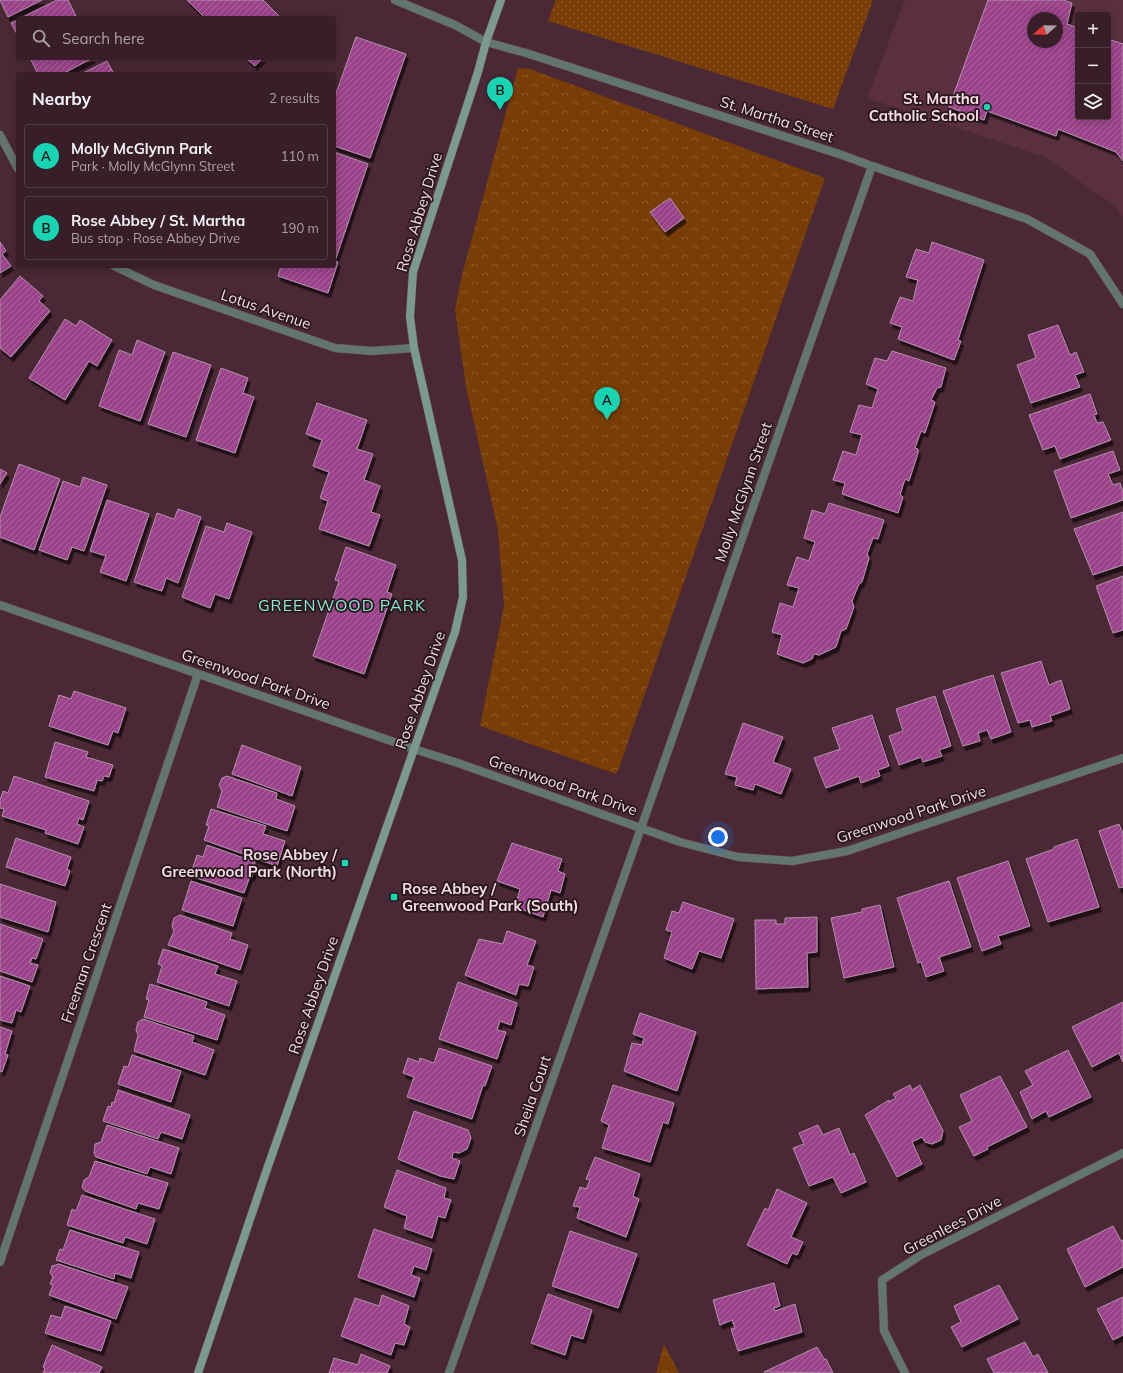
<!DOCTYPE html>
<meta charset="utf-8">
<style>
body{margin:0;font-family:Mulish,sans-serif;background:#3f2730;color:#f1f3f6}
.controls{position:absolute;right:12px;top:12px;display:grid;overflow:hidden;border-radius:4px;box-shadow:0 2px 10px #0003}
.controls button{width:36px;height:36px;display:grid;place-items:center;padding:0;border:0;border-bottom:1px solid #523c45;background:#381e28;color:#f1f3f6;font:20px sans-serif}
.compass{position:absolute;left:1027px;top:12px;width:36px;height:36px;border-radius:50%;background:#381e28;box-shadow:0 2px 10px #0003;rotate:250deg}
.you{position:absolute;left:718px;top:837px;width:14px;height:14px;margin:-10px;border:3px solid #fff;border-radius:50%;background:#1a73e8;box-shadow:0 0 0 6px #1a73e833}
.badge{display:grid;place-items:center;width:26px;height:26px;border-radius:50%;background:#17d5b2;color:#111;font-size:13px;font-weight:700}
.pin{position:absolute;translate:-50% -33px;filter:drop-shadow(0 1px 2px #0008)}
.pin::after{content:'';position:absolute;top:21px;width:14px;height:12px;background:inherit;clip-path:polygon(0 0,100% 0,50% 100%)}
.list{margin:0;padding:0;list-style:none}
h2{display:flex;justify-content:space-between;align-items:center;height:52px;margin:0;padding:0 16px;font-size:17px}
h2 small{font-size:13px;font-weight:400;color:#aba2a8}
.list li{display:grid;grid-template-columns:26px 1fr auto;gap:12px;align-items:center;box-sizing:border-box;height:64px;margin:0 8px 8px;padding:0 8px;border:1px solid #523c45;border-radius:4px}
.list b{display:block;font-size:15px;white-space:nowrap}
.list p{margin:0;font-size:13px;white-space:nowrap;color:#aba2a8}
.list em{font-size:13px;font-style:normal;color:#aba2a8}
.icon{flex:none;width:22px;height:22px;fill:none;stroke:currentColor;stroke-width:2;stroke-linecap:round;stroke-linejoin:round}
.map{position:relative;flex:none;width:1123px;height:1373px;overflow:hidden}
.search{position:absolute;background:#381e28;box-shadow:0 2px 10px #0003;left:16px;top:16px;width:320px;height:44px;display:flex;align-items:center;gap:10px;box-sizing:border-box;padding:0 14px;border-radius:4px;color:#aba2a8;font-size:15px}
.panel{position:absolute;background:#381e28;box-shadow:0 2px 10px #0003;left:16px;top:72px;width:320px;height:196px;border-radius:4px}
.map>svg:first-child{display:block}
.built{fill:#5a3041;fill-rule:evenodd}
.grass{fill:url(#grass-dots)}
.park{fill:url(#park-crowns)}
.building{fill:url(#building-hatch);stroke:#b390ab;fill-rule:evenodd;filter:url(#shadow)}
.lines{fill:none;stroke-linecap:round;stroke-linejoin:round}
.street-casing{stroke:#664552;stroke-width:9}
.secondary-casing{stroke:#664552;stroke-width:9}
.street{stroke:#627570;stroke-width:8}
.secondary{stroke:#7a9990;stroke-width:8}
.poi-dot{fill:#17d5b2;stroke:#27171d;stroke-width:1.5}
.labels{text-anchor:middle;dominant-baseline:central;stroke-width:3.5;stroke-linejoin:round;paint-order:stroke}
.poi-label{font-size:15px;font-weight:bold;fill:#f4dce4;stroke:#27171d;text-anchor:end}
.street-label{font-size:15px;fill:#f4dce4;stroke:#27171d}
.neighbourhood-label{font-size:16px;letter-spacing:1px;fill:#88ead0;stroke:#27171d}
</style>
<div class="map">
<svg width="1123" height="1373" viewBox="0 0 1123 1373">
<defs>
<pattern id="grass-dots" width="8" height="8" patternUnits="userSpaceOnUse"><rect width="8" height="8" fill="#793d06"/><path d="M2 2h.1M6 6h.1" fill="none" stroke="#8d582a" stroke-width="1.8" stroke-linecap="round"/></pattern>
<pattern id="park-crowns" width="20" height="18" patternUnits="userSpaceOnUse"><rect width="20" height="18" fill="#793d06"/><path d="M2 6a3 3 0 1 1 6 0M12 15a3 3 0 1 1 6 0" fill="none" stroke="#8d582a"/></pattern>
<pattern id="building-hatch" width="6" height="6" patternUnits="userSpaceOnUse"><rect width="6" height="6" fill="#9a428a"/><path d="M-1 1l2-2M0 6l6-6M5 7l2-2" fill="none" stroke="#ae66a0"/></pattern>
<filter id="shadow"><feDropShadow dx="2.5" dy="4.5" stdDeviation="0" flood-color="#0009"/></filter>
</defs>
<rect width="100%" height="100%" fill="#4b2836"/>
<path class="built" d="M905,0H1123V217L1116,207L1045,157L867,98ZM1078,15H1108V117H1078ZM1033,18H1057V42H1033Z"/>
<path class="grass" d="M556,0H873L833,109L548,21Z"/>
<g class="park">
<path d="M518,68L530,69L825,178L619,768L616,774L480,726L504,606L498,530L466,387L455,310L462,275Z"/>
<path d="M664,1344L679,1373H656Z"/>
</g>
<g class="building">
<path d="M0,0H42L8,17Z"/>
<path d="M57,0H68L77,18H21Z"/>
<path d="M187,0H263L281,18H205Z"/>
<path d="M988,0H1063L1072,3L1067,24L1078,28V117H1108V39L1123,44V161L1116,152L1058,129L1056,136L987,111L984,120L949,107ZM1033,18H1057V42H1033Z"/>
<path d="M18,20V36L11,23Z"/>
<path d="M356,37L406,54L370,158L334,146V99Z"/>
<path d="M30,58H93L62,74H38Z"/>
<path d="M246,58H263L255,66Z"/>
<path d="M107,61L114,74H81Z"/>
<path d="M334,152L368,164L335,261L338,262L328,293L278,276L281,266H334Z"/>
<path d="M670,198L684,218L665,232L650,212Z"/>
<path d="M0,242L6,251L2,254L11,266L0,273Z"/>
<path d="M932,242L984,260L958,340L961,341L954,360L898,339L902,327L890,323L900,297L913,301L918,280L906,277L916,249L929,253Z"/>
<path d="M20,276L43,296L39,301L50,311L11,357L0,348V300Z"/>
<path d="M65,319L76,326L80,320L112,340L97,366L89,361L65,400L29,378Z"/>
<path d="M1058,325L1070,355L1076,352L1084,372L1075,375L1080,387L1031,403L1017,365L1036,358L1028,335Z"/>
<path d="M137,340L165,352L140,421L99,406L119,350L132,355Z"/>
<path d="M892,351L946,368L941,387L937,388L931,400L935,402L925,433L921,431L916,445L915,448L918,449V453L909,481L905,479L900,495L903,497L898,513L842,494L845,483L833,480L843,451L856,455L862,435L850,432L859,405L872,408L878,389L866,384L875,358L887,361Z"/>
<path d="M173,352L211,365L186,437L148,424Z"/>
<path d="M221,368L248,378L243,393L254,397L235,453L196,440Z"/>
<path d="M1090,394L1097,414L1094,415L1097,423L1103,422L1111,440L1060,459L1055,446L1043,450L1029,415Z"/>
<path d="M317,403L367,420L357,449L373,454L364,480L380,486L371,512L380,515L369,546L319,529L328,501L320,498L329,472L313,466L322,440L306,434Z"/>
<path d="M1113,451L1120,470L1108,474L1113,485L1120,483L1123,492V500L1071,518L1054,471Z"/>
<path d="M19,464L60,479L34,550L0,537V517Z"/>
<path d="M0,469L7,473L0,484Z"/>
<path d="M83,477L107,485L84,551L72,547L67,560L39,550L63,481L80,487Z"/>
<path d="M107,500L149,514L126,581L100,572L106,556L90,551Z"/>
<path d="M829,503L884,520L878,539L873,538L867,554L869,558L862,582L859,584L852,601L854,607L846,629L841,631L836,647L819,655L814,654L812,659L803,663L777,654L782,635L772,632L780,603L793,607L799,588L787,585L797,557L809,561V560L815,542L804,538L812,510L825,514Z"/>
<path d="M178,509L201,517L178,583L166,578L162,591L134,582L157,513L174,519Z"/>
<path d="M1123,512V565L1093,575L1074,529Z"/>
<path d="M227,523L252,532L229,599L215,594L210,608L182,597L206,526L224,532Z"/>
<path d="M346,547L396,565L387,592L392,594L364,674L313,656L339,581L335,580Z"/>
<path d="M1123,576V630L1113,633L1096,586Z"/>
<path d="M1041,661L1049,685L1061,680L1070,709L1050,716L1052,721L1032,727L1030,720L1018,723L1001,673Z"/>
<path d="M993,675L1011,732L991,739L987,730L978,733L980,741L963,746L943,691Z"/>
<path d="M74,691L126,708L118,733L113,731L108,745L49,726L59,695L71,699Z"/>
<path d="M935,696L951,746L939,750L942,756L923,762L921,757L899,765L889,736L903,731L896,709Z"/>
<path d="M872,715L889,766L878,770L880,776L861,783L859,776L826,788L814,758L840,749L832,728Z"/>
<path d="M743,723L783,737L773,762L791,769L781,794L755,784L753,790L735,785L737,777L725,774Z"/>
<path d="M55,742L88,752L86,757L113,765L109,777L104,776L102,781L97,780L94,791L45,777Z"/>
<path d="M242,745L301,767L292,796L232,774Z"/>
<path d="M14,776L89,801L83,820L79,818L77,824L84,827L78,844L45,833L46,830L2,816L4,809L0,808V800L3,791L8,793Z"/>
<path d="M227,776L277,793L276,799L295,806L287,831L217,807L222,791L219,785L222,778Z"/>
<path d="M211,809L266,826L263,834L285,841L277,866L204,840L209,826L206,825Z"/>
<path d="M1119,824L1123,834V887L1119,888L1099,831Z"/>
<path d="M16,838L71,857L67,869L70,871L65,886L6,867Z"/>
<path d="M1077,839L1099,907L1048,922L1026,859L1054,849V847Z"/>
<path d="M512,843L562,859L558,871L565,874L560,893L551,890L543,917L515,907L520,889L497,881Z"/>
<path d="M207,845L255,862L253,869L254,870L252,877L250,876L244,893L190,876L197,855L203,857Z"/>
<path d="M1008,861L1030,926L998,936L1001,944L982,951L957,878Z"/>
<path d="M191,881L242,898L233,926L182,910Z"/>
<path d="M949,881L971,947L939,957L944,971L926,977L921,962L918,963L897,898Z"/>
<path d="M0,884L56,902L48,932L0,917Z"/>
<path d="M683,902L734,919L721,958L699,951L692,969L664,958L672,932L666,930L672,911L679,913Z"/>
<path d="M880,905L894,967L844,978L831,918L862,912V909Z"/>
<path d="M180,915L232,933L230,939L248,945L240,970L168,945L174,931L172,926L174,918Z"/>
<path d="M817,917V952L807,953L808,987L756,989L755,920H776V924H785V918Z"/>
<path d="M0,924L43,939L36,959L32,958L30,963L38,965L32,982L0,971Z"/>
<path d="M507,931L536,941L527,965L534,967L528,986L519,984L516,995L465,975L479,939L503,944Z"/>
<path d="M163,949L218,966L215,974L237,981L229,1006L157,982L162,966L158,964Z"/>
<path d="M0,976L30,986L21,1012L16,1010L12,1023L0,1020Z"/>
<path d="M458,982L517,1003L511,1025L500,1021L497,1030L506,1032L497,1059L439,1039Z"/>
<path d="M150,984L207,1002L205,1008L225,1015L217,1040L144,1017L149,1000L146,999Z"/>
<path d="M1123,1002V1062L1119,1053L1092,1067L1072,1027Z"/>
<path d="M640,1013L696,1032L677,1091L624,1071L632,1043L642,1045L644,1038L633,1034Z"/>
<path d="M143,1019L194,1036L192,1042L214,1050L205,1075L134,1051L138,1035L136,1030L138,1022Z"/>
<path d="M0,1027L12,1031L5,1054L8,1055L2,1072L0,1071Z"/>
<path d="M439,1048L492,1066L485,1086L483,1085L472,1119L407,1097L414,1077L403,1073L408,1058L419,1062L420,1058L434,1063Z"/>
<path d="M1068,1050L1091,1097L1049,1117L1046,1111L1032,1119L1020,1092L1033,1085L1025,1071Z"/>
<path d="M132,1055L181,1071L171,1102L118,1084L124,1066L128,1067Z"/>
<path d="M1000,1076L1027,1127L987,1147L988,1149L974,1156L959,1127L972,1121L960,1095Z"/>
<path d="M613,1085L674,1103L668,1124L663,1122L650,1162L602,1148L609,1125L601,1121Z"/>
<path d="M910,1085L912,1090L920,1085L943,1131L941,1140L932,1144L925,1142L922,1137L912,1142L922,1164L897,1177L865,1115L889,1100V1102L896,1098L893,1094Z"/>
<path d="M118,1090L190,1115L182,1139L161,1132L158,1139L103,1121L108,1106L111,1107L112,1102L114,1103Z"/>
<path d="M414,1111L468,1130L471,1138L467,1149L459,1153L453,1152L452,1158L460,1161L454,1179L440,1176L398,1159Z"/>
<path d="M107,1125L179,1148L171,1174L150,1167L147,1174L96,1157L94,1153L95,1144L101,1142Z"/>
<path d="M818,1125L823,1135L839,1128L850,1155L854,1153L866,1182L841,1193L833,1177L809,1186L793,1148L804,1144L799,1133Z"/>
<path d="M595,1157L640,1174L633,1196L639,1199L626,1237L577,1218L580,1207L573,1206L580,1187L586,1189L590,1180L586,1179Z"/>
<path d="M95,1161L168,1183L159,1209L138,1203L136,1209L85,1191L82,1187L84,1180L89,1177Z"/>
<path d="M397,1170L446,1188L444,1198L451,1200L445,1218L438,1216L432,1238L404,1228L407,1216L384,1207Z"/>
<path d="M777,1189L807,1203L791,1237L803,1242L797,1255L792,1253L787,1264L747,1245L765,1208L768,1210Z"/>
<path d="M82,1195L155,1219L147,1244L125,1237L123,1243L67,1225L72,1209L76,1211Z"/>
<path d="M1113,1226L1121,1241L1123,1240V1267L1085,1287L1067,1249Z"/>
<path d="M374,1229L432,1249L426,1270L414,1266L411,1275L420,1278L414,1297L358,1277Z"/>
<path d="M70,1230L139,1252L131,1278L115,1273L114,1279L56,1260L60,1249L63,1250Z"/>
<path d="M570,1231L637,1254L618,1308L552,1286Z"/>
<path d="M59,1264L128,1287L116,1319L49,1295L53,1285L50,1284L53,1277L50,1273L52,1266Z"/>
<path d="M774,1283L780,1306L774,1308L775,1311L795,1304L802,1332L738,1351L731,1329L735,1328L732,1320L720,1325L713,1300Z"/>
<path d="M999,1285L1018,1319L962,1347L951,1327L961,1322L954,1306Z"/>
<path d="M548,1294L592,1310L583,1339L571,1335L565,1355L531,1343Z"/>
<path d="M382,1295L409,1306L404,1324L410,1327L404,1345L395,1343L391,1355L341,1336L355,1298L379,1306Z"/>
<path d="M1123,1297V1335L1113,1340L1097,1309Z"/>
<path d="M65,1306L111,1321L101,1351L45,1333L51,1315L61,1318Z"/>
<path d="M1025,1342L1033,1357L1038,1354L1048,1373H994L987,1359Z"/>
<path d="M52,1345L102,1367L99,1373H43L45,1368L43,1367Z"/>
<path d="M817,1347L824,1359H826L833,1373L764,1372Z"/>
<path d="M361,1354L390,1366L387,1373H329L334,1358L358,1365Z"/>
</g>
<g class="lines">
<defs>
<g id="street">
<path d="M395,0L455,25L486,42L526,53L839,154L872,166L1027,219L1090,254L1123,304"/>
<path d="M0,135L18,169"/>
<path d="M114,266L154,285L335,348L372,351L414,348"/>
<path d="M0,605L414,749L458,763L680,842L738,857L792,861L847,851L1123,758"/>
<path d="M0,1262L198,674"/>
<path d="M449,1373L641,828L872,166"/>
<path d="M905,1373L884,1331L882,1280L921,1255L1123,1153"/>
</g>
<path id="secondary" d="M198,1373L266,1172L455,632L463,597L462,560L414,348L410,317L413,272L478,72L486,42L501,0"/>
</defs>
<use href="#street" class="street-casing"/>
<use href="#secondary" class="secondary-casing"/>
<use href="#street" class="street"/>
<use href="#secondary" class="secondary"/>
</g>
<g class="poi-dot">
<circle cx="987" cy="107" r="4"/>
<rect x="341" y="859" width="8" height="8" rx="2"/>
<rect x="390" y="893" width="8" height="8" rx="2"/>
</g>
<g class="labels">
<g class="poi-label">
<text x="979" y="98">St. Martha<tspan x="979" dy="17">Catholic School</tspan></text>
<text x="337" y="854">Rose Abbey /<tspan x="337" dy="17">Greenwood Park (North)</tspan></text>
<text x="402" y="888" text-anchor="start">Rose Abbey /<tspan x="402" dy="17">Greenwood Park (South)</tspan></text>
</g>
<g class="street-label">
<text transform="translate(777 119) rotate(18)">St. Martha Street</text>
<text transform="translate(419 212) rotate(-73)">Rose Abbey Drive</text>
<text transform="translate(266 309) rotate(19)">Lotus Avenue</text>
<text transform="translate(743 492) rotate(-71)">Molly McGlynn Street</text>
<text transform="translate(256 679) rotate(19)">Greenwood Park Drive</text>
<text transform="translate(420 690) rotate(-71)">Rose Abbey Drive</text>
<text transform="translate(563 785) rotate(19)">Greenwood Park Drive</text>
<text transform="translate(911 814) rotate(-18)">Greenwood Park Drive</text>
<text transform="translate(86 963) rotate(-71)">Freeman Crescent</text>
<text transform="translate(313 995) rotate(-71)">Rose Abbey Drive</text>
<text transform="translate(532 1096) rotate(-71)">Sheila Court</text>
<text transform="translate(952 1225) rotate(-28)">Greenlees Drive</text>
</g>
<g class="neighbourhood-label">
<text x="342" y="605">GREENWOOD PARK</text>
</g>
</g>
</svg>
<div class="controls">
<button>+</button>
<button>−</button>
<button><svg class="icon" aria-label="layers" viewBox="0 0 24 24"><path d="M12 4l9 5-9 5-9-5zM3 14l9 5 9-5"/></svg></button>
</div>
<svg class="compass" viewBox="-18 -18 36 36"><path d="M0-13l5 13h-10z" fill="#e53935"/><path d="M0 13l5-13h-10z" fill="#aba2a8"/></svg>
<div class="you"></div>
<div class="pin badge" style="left:607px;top:420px">A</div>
<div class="pin badge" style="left:500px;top:110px">B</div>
<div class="search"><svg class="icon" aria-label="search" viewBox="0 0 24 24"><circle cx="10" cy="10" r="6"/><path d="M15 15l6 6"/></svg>Search here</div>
<section class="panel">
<h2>Nearby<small>2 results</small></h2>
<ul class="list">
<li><span class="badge">A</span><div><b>Molly McGlynn Park</b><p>Park · Molly McGlynn Street</p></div><em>110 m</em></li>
<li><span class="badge">B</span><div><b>Rose Abbey / St. Martha</b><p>Bus stop · Rose Abbey Drive</p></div><em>190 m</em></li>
</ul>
</section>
</div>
